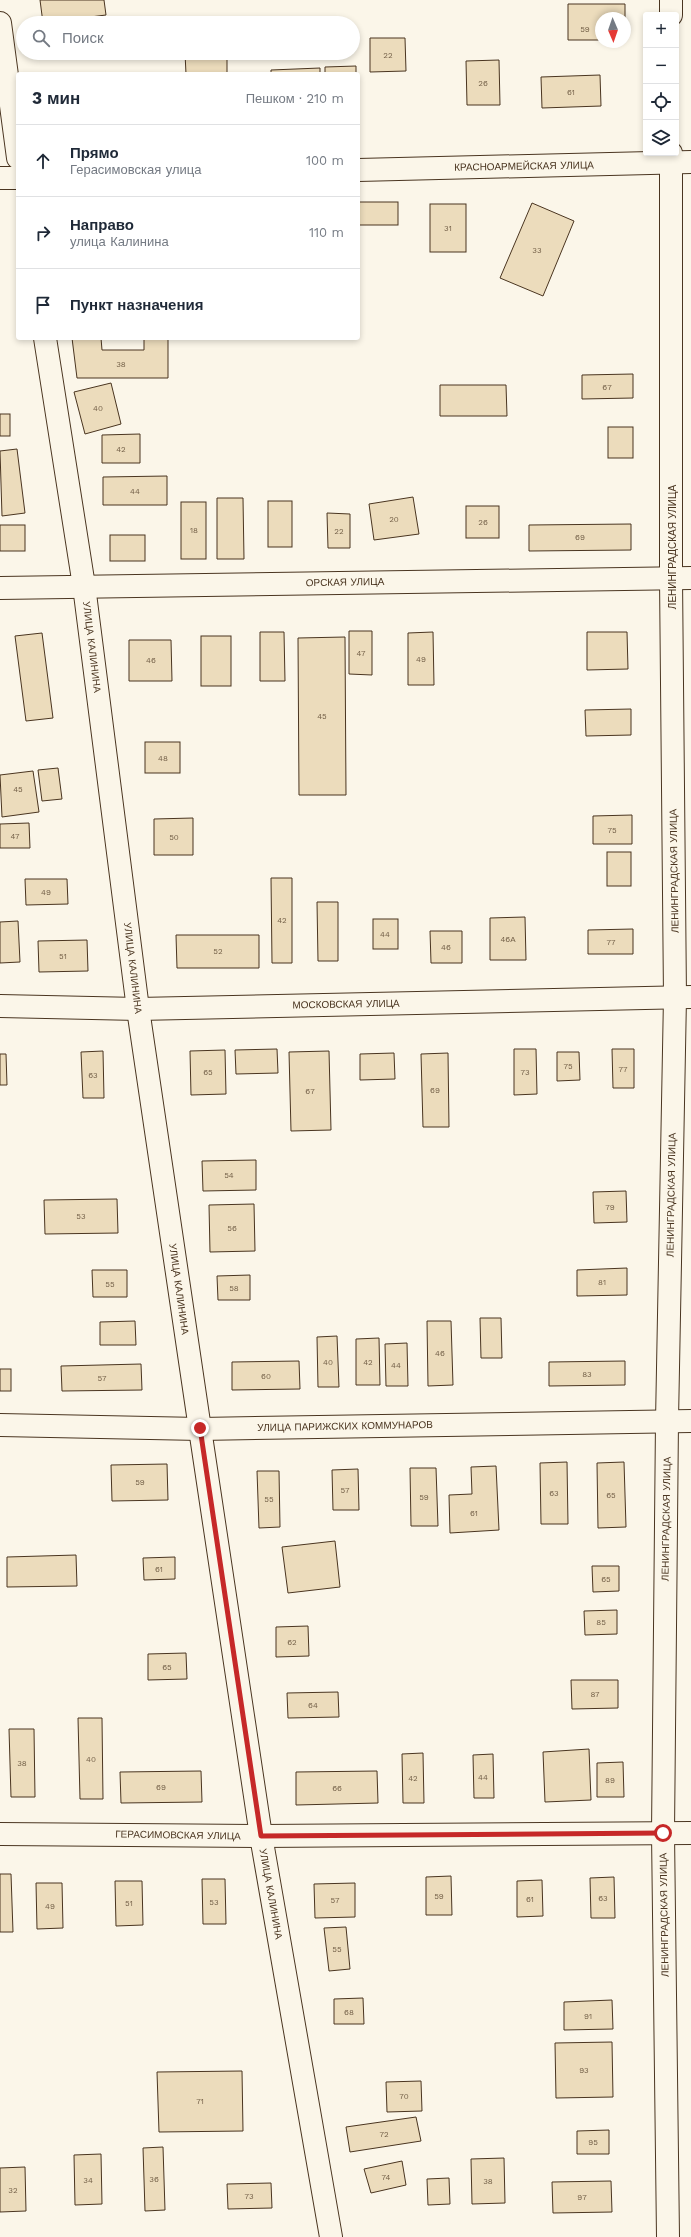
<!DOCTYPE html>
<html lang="ru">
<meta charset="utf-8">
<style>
body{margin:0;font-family:"Work Sans",sans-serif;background:#f6f6f7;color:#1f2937}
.controls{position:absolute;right:12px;top:12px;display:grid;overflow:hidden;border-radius:4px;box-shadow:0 2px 6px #0003}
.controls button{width:36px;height:36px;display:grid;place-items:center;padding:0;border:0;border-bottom:1px solid #e0e1e3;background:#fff;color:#1f2937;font:20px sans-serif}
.compass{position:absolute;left:595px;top:12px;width:36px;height:36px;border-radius:50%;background:#fff;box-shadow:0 2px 6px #0003;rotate:178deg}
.stop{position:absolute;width:12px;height:12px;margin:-9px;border:3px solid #c62828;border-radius:50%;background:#fff}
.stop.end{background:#c62828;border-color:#fff;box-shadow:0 1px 4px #0008}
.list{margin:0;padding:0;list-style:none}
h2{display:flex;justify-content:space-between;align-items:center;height:52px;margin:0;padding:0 16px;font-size:17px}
h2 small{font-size:13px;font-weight:400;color:#747a83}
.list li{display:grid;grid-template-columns:26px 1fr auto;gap:12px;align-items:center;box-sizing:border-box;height:72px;padding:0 16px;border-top:1px solid #e0e1e3}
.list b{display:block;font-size:15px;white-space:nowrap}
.list p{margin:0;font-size:13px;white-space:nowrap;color:#747a83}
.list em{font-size:13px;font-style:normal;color:#747a83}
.icon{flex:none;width:22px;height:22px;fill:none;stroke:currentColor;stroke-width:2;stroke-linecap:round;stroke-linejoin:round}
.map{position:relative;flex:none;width:691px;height:2237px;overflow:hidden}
.search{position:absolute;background:#fff;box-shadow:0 2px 6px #0003;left:16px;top:16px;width:344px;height:44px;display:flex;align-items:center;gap:10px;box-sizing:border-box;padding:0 14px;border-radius:22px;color:#747a83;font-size:15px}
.panel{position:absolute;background:#fff;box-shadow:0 2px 6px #0003;left:16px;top:72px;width:344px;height:268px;border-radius:4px}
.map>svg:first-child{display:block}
.building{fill:#ecdcbc;stroke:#4a3520}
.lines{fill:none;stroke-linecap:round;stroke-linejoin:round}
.minor-casing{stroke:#4a3520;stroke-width:24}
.minor{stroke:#fbf6e9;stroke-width:22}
.route{stroke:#c62828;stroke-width:5}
.labels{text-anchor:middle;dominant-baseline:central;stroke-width:3;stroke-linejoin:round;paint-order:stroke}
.number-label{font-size:8px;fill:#725f47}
.street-label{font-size:10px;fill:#4a3520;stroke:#fbf6e9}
</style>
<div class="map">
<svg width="691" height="2237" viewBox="0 0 691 2237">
<rect width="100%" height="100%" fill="#fbf6e9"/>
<g class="building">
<path d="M40,0H104L106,15L43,23Z"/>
<path d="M568,4H625V39V18H601V40H568Z"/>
<path d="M370,38H405L406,71L370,72Z"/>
<path d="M185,53H227V74H186Z"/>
<path d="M499,60L500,105H467L466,61Z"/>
<path d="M356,66V74H325V67Z"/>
<path d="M320,68V74H271V70Z"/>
<path d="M600,75L601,106L542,108L541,77Z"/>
<rect x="358" y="202" width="40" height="23"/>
<path d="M532,203L574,221L543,296L500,278Z"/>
<rect x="430" y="204" width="36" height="48"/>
<path d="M72,338H101L102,350H144V338H168V378H77Z"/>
<path d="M633,374V398L582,399V375Z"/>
<path d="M111,383L121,424L85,434L74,392Z"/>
<path d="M440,385H506L507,416H440Z"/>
<rect x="0" y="414" width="10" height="22"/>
<rect x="608" y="427" width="25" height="31"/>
<path d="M140,434V463H102V435Z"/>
<path d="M17,449L25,513L2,516L0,451Z"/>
<path d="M167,476V505H103V477Z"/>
<path d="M413,497L419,534L374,540L369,504Z"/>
<path d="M217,498H243L244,559H217Z"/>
<rect x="268" y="501" width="24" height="46"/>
<rect x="181" y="502" width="25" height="57"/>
<rect x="466" y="506" width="33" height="32"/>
<path d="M327,513L350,514V548H328Z"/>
<path d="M631,524V550L529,551V525Z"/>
<rect x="0" y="525" width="25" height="26"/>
<rect x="110" y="535" width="35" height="26"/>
<path d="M349,631H372V675L349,674Z"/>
<path d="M260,632H284L285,681H260Z"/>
<path d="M433,632L434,685H408V633Z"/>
<path d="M587,632H627L628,669L587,670Z"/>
<path d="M42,633L53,718L26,721L15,636Z"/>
<rect x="201" y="636" width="30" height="50"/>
<path d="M345,637L346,795H299L298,638Z"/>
<path d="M129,640H171L172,681H129Z"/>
<path d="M631,709V735L586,736L585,710Z"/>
<rect x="145" y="742" width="35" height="31"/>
<path d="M58,768L62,799L42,801L38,770Z"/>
<path d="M33,771L39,812L2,817L0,775Z"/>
<path d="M632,815V844H593V816Z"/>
<path d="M193,818V855H154V819Z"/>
<path d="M29,823L30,848H0V824Z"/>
<rect x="607" y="852" width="24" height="34"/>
<path d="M271,878H292V963H272Z"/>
<path d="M25,879H67L68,904L26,905Z"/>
<path d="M317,902H338V961H318Z"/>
<path d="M525,917L526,960H490V918Z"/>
<rect x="373" y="919" width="25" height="30"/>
<path d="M18,921L20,962L0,963V922Z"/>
<path d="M633,929V954H588V930Z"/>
<path d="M430,931H462V963H431Z"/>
<path d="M176,935H259V968H177Z"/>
<path d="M87,940L88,971L39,972L38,941Z"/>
<path d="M277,1049L278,1073L236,1074L235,1050Z"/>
<path d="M514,1049H536L537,1094L514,1095Z"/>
<path d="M612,1049H634V1088H613Z"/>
<path d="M225,1050L226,1094L191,1095L190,1051Z"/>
<path d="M103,1051L104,1098H83L81,1052Z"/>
<path d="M329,1051L331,1130L291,1131L289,1052Z"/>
<path d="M557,1052H579L580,1080L557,1081Z"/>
<path d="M394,1053L395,1079L360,1080V1054Z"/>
<path d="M448,1053L449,1127H423L421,1054Z"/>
<path d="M0,1054H6L7,1085H0Z"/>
<path d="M256,1160V1190L203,1191L202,1161Z"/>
<path d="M626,1191L627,1222L594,1223L593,1192Z"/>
<path d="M117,1199L118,1233L45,1234L44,1200Z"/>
<path d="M254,1204L255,1251L210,1252L209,1205Z"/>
<path d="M627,1268V1295L577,1296V1270Z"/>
<path d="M92,1270H127V1297H93Z"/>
<path d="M250,1275V1300H218L217,1276Z"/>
<path d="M480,1318H501L502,1358H481Z"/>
<path d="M135,1321L136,1345H100V1322Z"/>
<path d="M427,1321H451L453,1385L428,1386Z"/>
<path d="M337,1336L339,1387H318L317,1337Z"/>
<path d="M379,1338L380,1385H356V1339Z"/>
<path d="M407,1343L408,1386H386L385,1344Z"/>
<path d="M299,1361L300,1389L232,1390V1362Z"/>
<path d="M625,1361V1385L549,1386V1362Z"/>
<path d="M141,1364L142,1390L62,1391L61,1366Z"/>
<rect x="0" y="1369" width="11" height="22"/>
<path d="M567,1462L568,1524H541L540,1463Z"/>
<path d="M624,1462L626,1527L598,1528L597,1463Z"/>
<path d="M167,1464L168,1500L112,1501L111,1465Z"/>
<path d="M496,1466L499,1530L450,1533L449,1495L472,1494L471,1467Z"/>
<path d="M410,1468H436L438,1526H411Z"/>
<path d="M358,1469L359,1510H333L332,1470Z"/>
<path d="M257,1471H279L280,1527L259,1528Z"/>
<path d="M335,1541L340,1587L288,1593L282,1547Z"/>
<path d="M76,1555L77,1586L7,1587V1557Z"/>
<path d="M175,1557V1579L144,1580L143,1558Z"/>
<path d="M592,1566H619V1591L593,1592Z"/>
<path d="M617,1610V1634L585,1635L584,1611Z"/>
<path d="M308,1626L309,1656L276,1657V1627Z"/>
<path d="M186,1653L187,1679L148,1680V1654Z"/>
<path d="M571,1680H618V1708L572,1709Z"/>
<path d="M338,1692L339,1717L288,1718L287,1693Z"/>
<path d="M78,1718H102L103,1799H80Z"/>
<path d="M9,1729H34L35,1797H11Z"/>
<path d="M589,1749L591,1800L545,1802L543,1752Z"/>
<path d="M423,1753L424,1803H403L402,1754Z"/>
<path d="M493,1754L494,1798H474L473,1755Z"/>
<path d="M623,1762L624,1797H597V1763Z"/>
<path d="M201,1771L202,1802L121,1803L120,1772Z"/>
<path d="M377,1771L378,1803L296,1805V1772Z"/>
<path d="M0,1874H11L13,1932H0Z"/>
<path d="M451,1876L452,1915H426V1877Z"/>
<path d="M614,1877L615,1918H591L590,1878Z"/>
<path d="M202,1879H225L226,1924H203Z"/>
<path d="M542,1880L543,1916L517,1917V1881Z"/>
<path d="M115,1881H142L143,1925L116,1926Z"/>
<path d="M36,1883H62L63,1928L37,1929Z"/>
<path d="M355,1883V1917L315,1918L314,1884Z"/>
<path d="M346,1927L350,1969L329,1971L324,1928Z"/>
<path d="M363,1998L364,2024H334V1999Z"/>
<path d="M612,2000L613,2029L564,2030V2002Z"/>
<path d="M612,2042L613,2097L556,2098L555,2043Z"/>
<path d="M242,2071L243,2131L159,2132L157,2072Z"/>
<path d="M421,2081L422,2111L387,2112L386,2082Z"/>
<path d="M416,2117L421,2141L350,2152L346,2127Z"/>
<path d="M609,2130V2154H577V2131Z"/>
<path d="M163,2147L165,2210L145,2211L143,2148Z"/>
<path d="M101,2154L102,2204L75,2205L74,2155Z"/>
<path d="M504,2158L505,2203L472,2204L471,2159Z"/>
<path d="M402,2161L406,2185L371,2193L364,2169Z"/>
<path d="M25,2167L26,2211L0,2212V2168Z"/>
<path d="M449,2178L450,2204L428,2205L427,2179Z"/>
<path d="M611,2181L612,2212L553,2213L552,2182Z"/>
<path d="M271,2183L272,2208L228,2209L227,2184Z"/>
</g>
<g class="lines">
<defs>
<g id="minor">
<path d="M671,0V15"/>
<path d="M0,23L18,158"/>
<path d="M358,170L691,162"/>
<path d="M0,178H18"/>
<path d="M45,338L84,586L138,1009L200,1429L261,1836L331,2237"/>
<path d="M0,588L691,578"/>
<path d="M0,1006L138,1009L691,997"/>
<path d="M0,1425L200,1429L691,1421"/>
<path d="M0,1834L261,1836L691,1833"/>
<path d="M668,2237L663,1833L667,1421L675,997L671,578V153"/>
</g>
</defs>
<use href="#minor" class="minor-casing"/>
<use href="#minor" class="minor"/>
</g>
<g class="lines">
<path class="route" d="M200,1428L261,1836L663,1833"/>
</g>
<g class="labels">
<g class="number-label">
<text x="585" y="29">59</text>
<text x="388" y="55">22</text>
<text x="483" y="83">26</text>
<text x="571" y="92">61</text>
<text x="448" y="228">31</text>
<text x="537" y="250">33</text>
<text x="121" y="364">38</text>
<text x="607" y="387">67</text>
<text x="98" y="408">40</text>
<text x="121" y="449">42</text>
<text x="135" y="491">44</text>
<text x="394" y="519">20</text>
<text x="483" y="522">26</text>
<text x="194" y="530">18</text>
<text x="339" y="531">22</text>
<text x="580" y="537">69</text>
<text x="361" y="653">47</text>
<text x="421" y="659">49</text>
<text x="151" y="660">46</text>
<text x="322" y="716">45</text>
<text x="163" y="758">48</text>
<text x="18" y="789">45</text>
<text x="612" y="830">75</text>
<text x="15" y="836">47</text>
<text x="174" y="837">50</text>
<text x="46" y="892">49</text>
<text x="282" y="920">42</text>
<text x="385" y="934">44</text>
<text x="508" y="939">46А</text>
<text x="611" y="942">77</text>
<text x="446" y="947">46</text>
<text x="218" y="951">52</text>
<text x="63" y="956">51</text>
<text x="568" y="1066">75</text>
<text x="623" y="1069">77</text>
<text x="208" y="1072">65</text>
<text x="525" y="1072">73</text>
<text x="93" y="1075">63</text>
<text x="435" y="1090">69</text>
<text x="310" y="1091">67</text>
<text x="229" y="1175">54</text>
<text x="610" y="1207">79</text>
<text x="81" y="1216">53</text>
<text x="232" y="1228">56</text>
<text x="602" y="1282">81</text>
<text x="110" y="1284">55</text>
<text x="234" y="1288">58</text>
<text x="440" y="1353">46</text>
<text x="328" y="1362">40</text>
<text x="368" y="1362">42</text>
<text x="396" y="1365">44</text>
<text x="587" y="1374">83</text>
<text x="266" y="1376">60</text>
<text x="102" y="1378">57</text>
<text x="140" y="1482">59</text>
<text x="345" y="1490">57</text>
<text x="554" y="1493">63</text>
<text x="611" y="1495">65</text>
<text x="424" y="1497">59</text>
<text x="269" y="1499">55</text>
<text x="474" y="1513">61</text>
<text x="159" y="1569">61</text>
<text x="606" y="1579">65</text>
<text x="601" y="1622">85</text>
<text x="292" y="1642">62</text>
<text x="167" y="1667">65</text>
<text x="595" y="1694">87</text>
<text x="313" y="1705">64</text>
<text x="91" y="1759">40</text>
<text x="22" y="1763">38</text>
<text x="483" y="1777">44</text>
<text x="413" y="1778">42</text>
<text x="610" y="1780">89</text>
<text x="161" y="1787">69</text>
<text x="337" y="1788">66</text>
<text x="439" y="1896">59</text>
<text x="603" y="1898">63</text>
<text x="530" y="1899">61</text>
<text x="335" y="1900">57</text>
<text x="214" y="1902">53</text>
<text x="129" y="1903">51</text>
<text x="50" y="1906">49</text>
<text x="337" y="1949">55</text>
<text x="349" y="2012">68</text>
<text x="588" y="2016">91</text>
<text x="584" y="2070">93</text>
<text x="404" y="2096">70</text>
<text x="200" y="2101">71</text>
<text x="384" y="2134">72</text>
<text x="593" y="2142">95</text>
<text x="386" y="2177">74</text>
<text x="154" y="2179">36</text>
<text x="88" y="2180">34</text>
<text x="488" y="2181">38</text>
<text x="13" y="2190">32</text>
<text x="249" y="2196">73</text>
<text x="582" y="2197">97</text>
</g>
<g class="street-label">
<text transform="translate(524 166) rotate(-1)">КРАСНОАРМЕЙСКАЯ УЛИЦА</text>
<text transform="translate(672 547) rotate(-90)">ЛЕНИНГРАДСКАЯ УЛИЦА</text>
<text transform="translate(345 582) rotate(-1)">ОРСКАЯ УЛИЦА</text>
<text transform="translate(92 647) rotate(83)">УЛИЦА КАЛИНИНА</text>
<text transform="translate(674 871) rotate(-91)">ЛЕНИНГРАДСКАЯ УЛИЦА</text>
<text transform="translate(133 968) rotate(83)">УЛИЦА КАЛИНИНА</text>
<text transform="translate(346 1004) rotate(-1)">МОСКОВСКАЯ УЛИЦА</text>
<text transform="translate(671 1195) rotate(-89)">ЛЕНИНГРАДСКАЯ УЛИЦА</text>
<text transform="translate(179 1289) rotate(82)">УЛИЦА КАЛИНИНА</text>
<text transform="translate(345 1426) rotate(-1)">УЛИЦА ПАРИЖСКИХ КОММУНАРОВ</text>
<text transform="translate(666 1519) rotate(-89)">ЛЕНИНГРАДСКАЯ УЛИЦА</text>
<text transform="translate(178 1835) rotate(1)">ГЕРАСИМОВСКАЯ УЛИЦА</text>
<text transform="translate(271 1894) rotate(80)">УЛИЦА КАЛИНИНА</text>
<text transform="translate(664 1915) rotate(-91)">ЛЕНИНГРАДСКАЯ УЛИЦА</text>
</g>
</g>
</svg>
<div class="controls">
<button>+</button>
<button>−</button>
<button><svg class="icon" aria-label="locate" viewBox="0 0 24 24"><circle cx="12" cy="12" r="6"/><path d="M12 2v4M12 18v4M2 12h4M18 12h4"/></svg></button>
<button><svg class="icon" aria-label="layers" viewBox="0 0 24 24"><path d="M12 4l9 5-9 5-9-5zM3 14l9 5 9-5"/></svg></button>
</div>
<svg class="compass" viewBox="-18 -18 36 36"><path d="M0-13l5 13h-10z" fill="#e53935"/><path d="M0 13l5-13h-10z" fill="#747a83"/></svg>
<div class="stop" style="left:663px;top:1833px"></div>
<div class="stop end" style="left:200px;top:1428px"></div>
<div class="search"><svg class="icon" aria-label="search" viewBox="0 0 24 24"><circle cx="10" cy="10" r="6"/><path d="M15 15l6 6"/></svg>Поиск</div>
<section class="panel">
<h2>3 мин<small>Пешком · 210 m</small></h2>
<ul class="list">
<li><svg class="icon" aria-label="ahead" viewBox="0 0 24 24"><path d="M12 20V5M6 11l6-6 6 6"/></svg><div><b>Прямо</b><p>Герасимовская улица</p></div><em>100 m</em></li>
<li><svg class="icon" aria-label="right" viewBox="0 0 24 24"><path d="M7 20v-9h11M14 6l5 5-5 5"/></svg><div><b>Направо</b><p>улица Калинина</p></div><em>110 m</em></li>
<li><svg class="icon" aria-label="arrive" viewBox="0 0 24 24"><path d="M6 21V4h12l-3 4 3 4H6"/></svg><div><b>Пункт назначения</b></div></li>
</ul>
</section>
</div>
